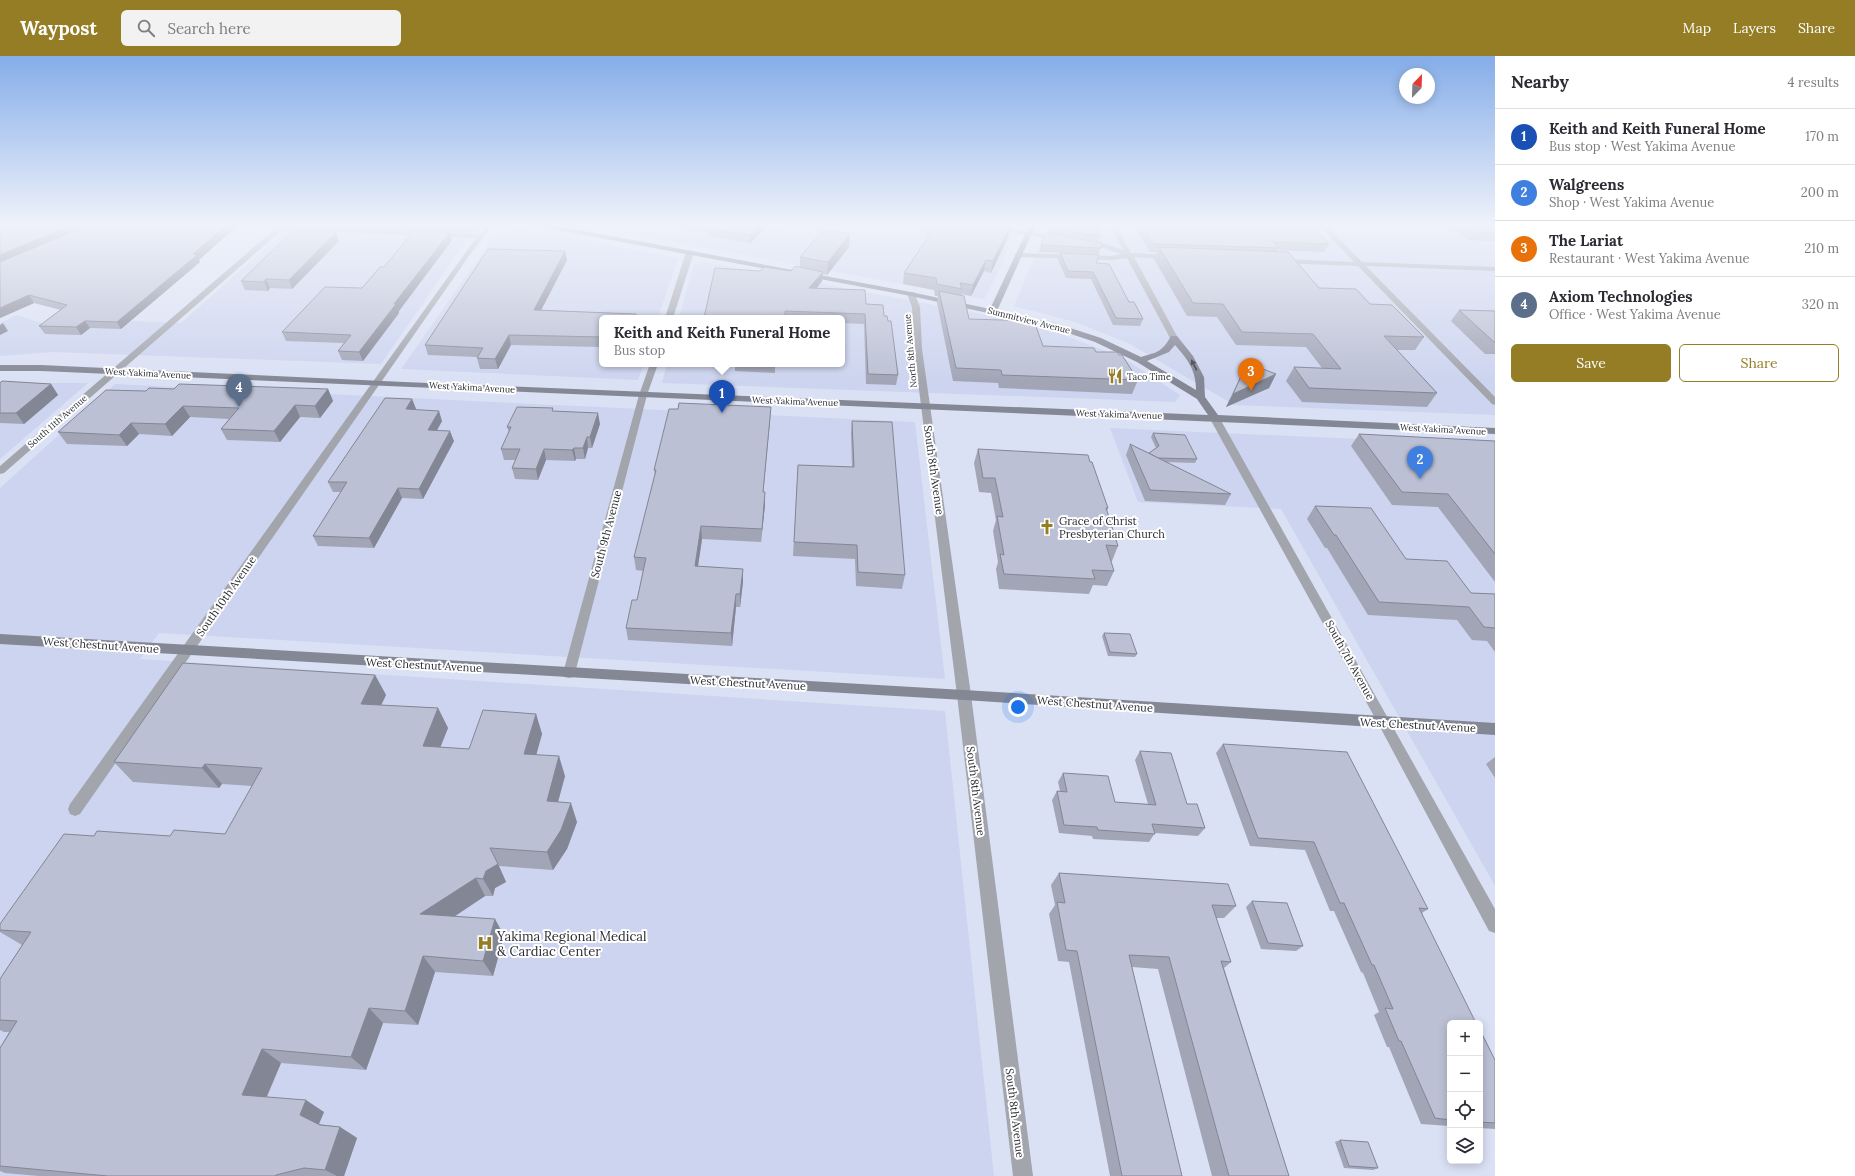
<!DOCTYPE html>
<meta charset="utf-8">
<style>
body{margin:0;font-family:Lora,serif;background:#f2f2f3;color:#2b2b33}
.controls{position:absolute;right:12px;bottom:12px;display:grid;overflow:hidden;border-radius:6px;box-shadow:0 2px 10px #0003}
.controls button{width:36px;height:36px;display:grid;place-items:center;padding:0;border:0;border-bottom:1px solid #e1e1e2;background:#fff;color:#2b2b33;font:20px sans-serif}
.compass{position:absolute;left:1399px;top:12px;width:36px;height:36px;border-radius:50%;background:#fff;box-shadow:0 2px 10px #0003;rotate:23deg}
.you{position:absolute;left:1018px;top:651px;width:14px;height:14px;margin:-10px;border:3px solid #fff;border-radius:50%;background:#1a73e8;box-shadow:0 0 0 6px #1a73e833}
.badge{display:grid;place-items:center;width:26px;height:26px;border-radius:50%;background:#957d25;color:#fff;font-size:13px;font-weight:700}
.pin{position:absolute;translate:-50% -33px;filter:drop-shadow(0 1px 2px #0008)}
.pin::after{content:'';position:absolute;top:21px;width:14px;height:12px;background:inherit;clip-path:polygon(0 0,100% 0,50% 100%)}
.popup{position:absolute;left:599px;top:259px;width:246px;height:52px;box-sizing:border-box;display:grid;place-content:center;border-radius:6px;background:#fff;filter:drop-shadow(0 1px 3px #0005);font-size:13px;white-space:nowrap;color:#7c7c81}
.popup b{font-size:15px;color:#2b2b33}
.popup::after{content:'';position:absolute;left:50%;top:100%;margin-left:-8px;border:8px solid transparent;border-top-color:#fff}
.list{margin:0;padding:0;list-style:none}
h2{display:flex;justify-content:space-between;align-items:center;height:52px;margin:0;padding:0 16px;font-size:17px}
h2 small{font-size:13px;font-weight:400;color:#7c7c81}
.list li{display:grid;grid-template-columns:26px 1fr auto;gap:12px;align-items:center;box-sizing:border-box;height:56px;padding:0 16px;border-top:1px solid #e1e1e2}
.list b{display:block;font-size:15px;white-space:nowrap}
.list p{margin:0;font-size:13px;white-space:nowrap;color:#7c7c81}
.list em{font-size:13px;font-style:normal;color:#7c7c81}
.actions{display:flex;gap:8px;padding:12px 16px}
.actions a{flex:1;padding:9px 0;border:1px solid #957d25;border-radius:6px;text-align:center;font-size:14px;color:#957d25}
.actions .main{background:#957d25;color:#fff}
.icon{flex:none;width:22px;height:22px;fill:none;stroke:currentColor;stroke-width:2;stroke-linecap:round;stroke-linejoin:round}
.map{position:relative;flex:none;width:1495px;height:1120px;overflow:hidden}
header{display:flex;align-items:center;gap:24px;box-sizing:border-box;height:56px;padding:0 20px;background:#957d25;color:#fff}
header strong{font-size:19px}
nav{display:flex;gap:22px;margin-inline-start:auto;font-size:14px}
.search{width:280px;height:36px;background:#f2f2f3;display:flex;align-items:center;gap:10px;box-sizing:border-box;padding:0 14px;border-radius:6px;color:#7c7c81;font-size:15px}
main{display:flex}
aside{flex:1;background:#fff}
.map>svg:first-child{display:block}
.built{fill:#cdd4ef}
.green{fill:#a3b0e4}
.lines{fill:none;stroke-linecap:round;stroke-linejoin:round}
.street{fill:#a3a5ad;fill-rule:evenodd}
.secondary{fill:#848794;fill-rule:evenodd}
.wall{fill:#a1a5b6}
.shaded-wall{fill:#838694}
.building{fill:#bbc0d4;stroke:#838694}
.oneway{fill:#40434b}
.labels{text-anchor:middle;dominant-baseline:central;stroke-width:4;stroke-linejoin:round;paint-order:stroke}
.far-street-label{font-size:9px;fill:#2a2c33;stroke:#fff}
.far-poi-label{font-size:9px;fill:#2a2c33;stroke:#fff;text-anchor:start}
.street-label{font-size:11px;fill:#2a2c33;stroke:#fff}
.poi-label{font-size:11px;fill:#2a2c33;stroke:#fff;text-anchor:start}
.near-poi-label{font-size:13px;fill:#2a2c33;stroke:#fff;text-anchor:start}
</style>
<header>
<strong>Waypost</strong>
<div class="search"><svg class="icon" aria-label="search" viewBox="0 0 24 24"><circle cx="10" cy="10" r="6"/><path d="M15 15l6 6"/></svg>Search here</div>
<nav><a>Map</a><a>Layers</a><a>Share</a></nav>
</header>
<main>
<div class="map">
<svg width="1495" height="1120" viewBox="0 0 1495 1120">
<rect width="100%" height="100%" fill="#dbe1f5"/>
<g class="built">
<path d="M574,168H750L803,177L805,175L776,170L778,168H944L1012,179L1001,211L984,243Z"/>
<path d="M1048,168H1495V359L1234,349L1128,287L1075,266L1014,250Z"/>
<path d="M502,169L678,202L658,262H602V308H644L638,324L401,313Z"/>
<path d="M284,176L468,182L381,308L53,296L0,300V267L17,259L50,270L60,262L181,267Z"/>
<path d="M706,206L982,258L1058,277L1122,301L1180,339L1175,346L662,327L667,308H842V262H679L694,208Z"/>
<path d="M0,327H88L0,403Z"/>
<path d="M115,328L915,366L945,623L159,577L140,603L945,655L994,1120H0V432Z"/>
<path d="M1110,372L1495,389V830L1281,453L1138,446Z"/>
</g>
<path class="green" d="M296,168H483L470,177L295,171Z"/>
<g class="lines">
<g class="street">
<path d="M256,168L279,170L281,168H288L286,170L480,178L488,168H494L471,197L80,758L75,760L70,758L68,753L70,748L476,182L282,174L4,417L0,418V410L275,173Z"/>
<path d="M969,168H984L1061,181L1064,183L1061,185L972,170Z"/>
<path d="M1109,168H1115L1131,197L1170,199L1174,201L1170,203L1134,201L1178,282L1177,284H1174L1170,282L1127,202L1111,204L1018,201L1014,199L1018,197L1111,200L1121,198L1104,192L1082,187C1089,181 1114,191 1123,194Z"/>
<path d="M1318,168H1325L1362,206L1495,211V215L1366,210L1495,341V349L1492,348L1358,210L1278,207V203H1281L1354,206Z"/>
<path d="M690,194L694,196L673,262H665L686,196Z"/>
<path d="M908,236H914L920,251L922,293L971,639L1033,1120H1013L957,639L914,293L912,251L907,238Z"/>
<path d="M650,308H658L647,339L575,617L574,621L569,622L564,621L563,617L639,339Z"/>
<path d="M1214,358L1219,361L1495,853V877L1489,875L1380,671L1209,361Z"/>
</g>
<g class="secondary">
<path d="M533,168H547L911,236L990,253L1030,168H1036L997,255L1055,267L1101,282L1141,301C1158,296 1162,296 1171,280H1177L1193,300L1204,321L1205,341L1218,359L1495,372V378L41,315H0V309H41L404,326L1208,359L1197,343L1137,306L1095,286L1050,271L911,240L536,170ZM1175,289C1188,304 1196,314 1196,334L1147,305L1169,296Z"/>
<path d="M0,578L964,634L1495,667V679L964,644L0,588Z"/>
</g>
</g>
<g class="wall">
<path d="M0,168H239L199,204L200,206L121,273L90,272L81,279L45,278L39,270L61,254L34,247L0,262Z"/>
<path d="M675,168H766V172L750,187L708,180L707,177L675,170Z"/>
<path d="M928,168H1011L1009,179L991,217L984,215L971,240L961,238L969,263L1043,290L1119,299L1138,324L1132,338L999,332L998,327L953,325L937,247L938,240H935L934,234L903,228L904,217L929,179H926Z"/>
<path d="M1136,168H1296L1298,170L1329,188L1324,196L1278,194L1277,196L1319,232L1370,248L1424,281L1415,294H1397L1437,337L1427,351L1302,346L1286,325L1294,311L1322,312L1306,291L1236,289L1217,261L1187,260L1154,203L1157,196H1150L1135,171Z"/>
<path d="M1447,168H1495V185L1468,184Z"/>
<path d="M1049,172L1100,180L1098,185L1047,177Z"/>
<path d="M850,178L849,191L827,219L823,218L822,225L816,233L866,248L884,260L888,265L898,319L896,329L866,328L864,268L842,267V262H704L760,215H791L800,211V201Z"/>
<path d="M452,184L399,255V257L363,305L342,304L338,295L344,287L286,285L282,276L362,232L384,211Z"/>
<path d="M339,185L292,233L270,232L268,235L245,234L241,225Z"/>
<path d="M1102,187L1099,198L1039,196L1041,189Z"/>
<path d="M1060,197L1096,207L1143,263L1140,270L1113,269L1091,223L1066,222L1058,204Z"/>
<path d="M567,204L541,254L636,258L637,262H602V291L511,289L498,313H480L477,302L478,301L428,299L425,289Z"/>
<path d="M1459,254L1495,255V298H1485L1451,265Z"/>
<path d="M1247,307L1276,318L1269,332L1226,351Z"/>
<path d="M735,308H775V317L735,315Z"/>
<path d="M0,327L51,328L58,339L24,368L0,367Z"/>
<path d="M174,333H328L333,345L320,362L300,361L280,386L227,384L221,373L229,363L190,361L172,380L139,378L127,390L67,388L58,376L146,335Z"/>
<path d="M412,343L416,353L415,354L442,365L437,375L454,385L423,443L402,442L374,492L318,490L313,480L341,436H333L328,426Z"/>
<path d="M554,355L600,368L592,392H588L585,403H576L575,405L546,404L538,424L515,423L512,412L516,404H504L501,393L509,376L507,371Z"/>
<path d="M770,364L763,436L765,449L761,486L702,483L698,510L743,513V526L740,551H736L732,590L628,584L626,572L637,544L643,515L636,514L634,501L655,419L654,414Z"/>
<path d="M852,365L905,519L902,533L856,530L855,503L793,500L798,409L852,411L851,378Z"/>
<path d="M1153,377L1197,403L1195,407L1166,406L1231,438L1225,449L1145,445L1126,399L1130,388L1149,397L1156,392L1151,381Z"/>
<path d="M1359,378L1495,385V526L1438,451L1392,449L1351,390Z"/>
<path d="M978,393L1108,452L1107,455L1118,490L1112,505H1110L1114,515L1107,530L1093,529L1089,538L999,533L996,513L998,506L993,475L996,464L991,437L979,436L974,407Z"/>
<path d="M1315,450L1406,503L1471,537L1495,538V596L1487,585L1472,584L1457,564L1368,559L1327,492H1325L1307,463Z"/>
<path d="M1104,577L1137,598L1135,601L1108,600L1102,580Z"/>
<path d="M375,619L386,639L381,649L438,652L448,672L440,691L469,693L536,658L542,678L536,699L565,720L558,746L577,766L567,793L553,814L499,810L506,826L495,832L493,840H485L454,861L495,863L504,880L493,920L435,916L418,969L383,967L366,1014L281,1007L267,1041L324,1056L319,1068L340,1071L357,1082L344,1120H39L5,1117L0,1115V992L9,976H4L0,974V923L22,889L0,876V868L94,780H170L225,778L252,730L222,728L219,732L133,726L114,706Z"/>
<path d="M1223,688L1428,853L1422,857L1450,967V1070L1421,1068L1389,991H1387L1374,959L1379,956L1363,917L1361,916L1334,855H1330L1305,794L1250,790L1216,697Z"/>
<path d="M1140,695L1187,748L1205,772L1198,780L1155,777L1149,786L1093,783L1092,780L1059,777L1052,744L1057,735H1060L1058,726L1063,717L1115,746L1148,748L1135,704Z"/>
<path d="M1495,701V722L1486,708Z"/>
<path d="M1059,817L1236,850L1224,862H1216L1231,906L1224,912L1289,1120H1212L1158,913L1132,911L1182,1120H1110L1069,906L1058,905L1049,858L1055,849L1051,829Z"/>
<path d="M1252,845L1303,890L1296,895L1261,893L1246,851Z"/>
<path d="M1480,974L1495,1004V1073L1480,1072Z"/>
<path d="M1340,1084L1378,1112L1373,1114L1344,1112L1335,1086Z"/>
</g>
<g class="shaded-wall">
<path d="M75,168H95L0,208V199Z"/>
<path d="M228,168H239L199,204L200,206L121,273L117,266Z"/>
<path d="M762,168H766V172L750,187V179Z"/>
<path d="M1011,168L1009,179L991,217L993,205Z"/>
<path d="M336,176L339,185L292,233L289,224Z"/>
<path d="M450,176L452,184L399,255V257L363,305L359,296L394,248Z"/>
<path d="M850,178L849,191L827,219L828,206Z"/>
<path d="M565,195L567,204L536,264L534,254Z"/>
<path d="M986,204L984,215L971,240L973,229Z"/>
<path d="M823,216L822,225L809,242V232Z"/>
<path d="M266,223L270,232L268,235L264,226Z"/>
<path d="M29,239L34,247L0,262V252Z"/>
<path d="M85,265L90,272L81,279L76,271Z"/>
<path d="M3,267L8,275L0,279V269Z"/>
<path d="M509,279L511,289L498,313L495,303Z"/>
<path d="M1276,318L1269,332L1226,351L1233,338Z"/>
<path d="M51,328L58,339L24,368L16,357Z"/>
<path d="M328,333L333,345L320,362L315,350Z"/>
<path d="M412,343L416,353L409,363L406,353Z"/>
<path d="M295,349L300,361L280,386L274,375Z"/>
<path d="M183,350L190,361L172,380L165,368Z"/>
<path d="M771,351L770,364L762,449L763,436Z"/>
<path d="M439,355L442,365L431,384L428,374Z"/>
<path d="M598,357L600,368L592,392L590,381Z"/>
<path d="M131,367L139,378L127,390L119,379Z"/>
<path d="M450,375L454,385L423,443L419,433Z"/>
<path d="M587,381L588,392L585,403L583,392Z"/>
<path d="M574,392L576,403L575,405L572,394Z"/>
<path d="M544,393L546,404L538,424L536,413Z"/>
<path d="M398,432L402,442L374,492L369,482Z"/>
<path d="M765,436V449L761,486L762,473Z"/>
<path d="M701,470L702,483L696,523L695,510Z"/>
<path d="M743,513V526L740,551V538Z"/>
<path d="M736,538V551L732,590L731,577Z"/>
<path d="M375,619L386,639L372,668L361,648Z"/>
<path d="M438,652L448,672L433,710L423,690Z"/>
<path d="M536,658L542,678L531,718L524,698Z"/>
<path d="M559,700L565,720L553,764L547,745Z"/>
<path d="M205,708L222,728L219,732L202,712Z"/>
<path d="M571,747L577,766L567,793L553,814L547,796Z"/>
<path d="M498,808L506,826L495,832L493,840L483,823L486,815Z"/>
<path d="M476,822L485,840L432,875L420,858Z"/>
<path d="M495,863L504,880L493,920L483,905Z"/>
<path d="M423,900L435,916L418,969L405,955Z"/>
<path d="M369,952L383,967L366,1014L351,1001Z"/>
<path d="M262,993L281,1007L262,1051L242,1039Z"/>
<path d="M306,1044L324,1056L318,1070L300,1059Z"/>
<path d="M340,1071L357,1082L344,1120H337L325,1114Z"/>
</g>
<g class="building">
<path d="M0,168H75L0,199Z"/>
<path d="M91,168H228L193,198L197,199L117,266L85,265L76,271L39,270L67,249L29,239L0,252V206Z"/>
<path d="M701,168H762L750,179L707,172L710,170Z"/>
<path d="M928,168H1011L993,205L986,204L973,229L960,227L962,233L937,228L936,222L904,217L936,169Z"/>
<path d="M1050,168H1094L1100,180L1049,172Z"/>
<path d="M1141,168H1296L1298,170H1311L1329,188L1273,186L1279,192L1153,188Z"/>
<path d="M1463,168H1495V177L1473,176Z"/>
<path d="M294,174L336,176L289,224L266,223L264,226L241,225Z"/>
<path d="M823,174L850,178L828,206L800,201Z"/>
<path d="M413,176H450L394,248H396L359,296L338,295L351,279L282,276L325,231L362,232L380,211H384Z"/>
<path d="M1046,177L1102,187L1101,192L1041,189Z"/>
<path d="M1159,191L1288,196L1319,232L1356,233L1370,248L1392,249L1424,281L1384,280L1437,337L1309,332L1294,311L1341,313L1313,278L1242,276L1223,248L1193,247Z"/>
<path d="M488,193L565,195L534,254L636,258L635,262H602V281L509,279L495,303L477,302L483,292L425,289Z"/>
<path d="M1060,197L1099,199L1096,207L1109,208L1129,246H1134L1143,263L1116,262L1093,216L1068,215Z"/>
<path d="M795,210L823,216L809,232L865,234L866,248L883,249L884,260H887L888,265H891L898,319L868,318L865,258L785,255V262H704L715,212L760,215L764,211L791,215Z"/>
<path d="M939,235L964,240L969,263L1034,265L1043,290L1094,292L1096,296H1117L1119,299H1122L1138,324L1002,319L1001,314L956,312Z"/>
<path d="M1459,254L1495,255V286H1494Z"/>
<path d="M1247,307L1276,318L1233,338Z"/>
<path d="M2,325L51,328L16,357H0V327Z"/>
<path d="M179,328L328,333L315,350L295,349L274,375L221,373L239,352L183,350L165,368L131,367L119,379L58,376L106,334L146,335L149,332L174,333Z"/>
<path d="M385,342L412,343L406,353L439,355L428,374L450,375L419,433L398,432L369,482L313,480L347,426H328Z"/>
<path d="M679,347L771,351L763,436H765L762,473L701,470L695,510L743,513L740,538H736L731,577L626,572L632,544H637L646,502L634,501L656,414H654L669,353H678Z"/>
<path d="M517,351L553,352L552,355L598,357L590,381H587L583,392H574L572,394L544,393L536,413L512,412L520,393H501L511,371H507Z"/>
<path d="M852,365L892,366L905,519L858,516L857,489L794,486L798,409L854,411Z"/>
<path d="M1153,377L1185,379L1197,403L1158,402L1149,397L1159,390Z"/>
<path d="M1359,378L1495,385V498L1448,438L1402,436Z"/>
<path d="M1130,388L1231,438L1150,434Z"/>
<path d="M978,393L1088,399L1090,406H1092L1108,452H1106L1118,490L1106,489L1114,515L1092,514L1095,523L1004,518L1000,498L1004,499L997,460L1003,461L995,422H983Z"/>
<path d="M1315,450L1371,452L1406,503L1447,505L1471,537L1495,538V572L1484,571L1469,551L1379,546L1336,479H1334Z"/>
<path d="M1104,577L1130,578L1137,598L1110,596Z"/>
<path d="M183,607L375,619L361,648L438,652L423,690L469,693L483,654L536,658L524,698L559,700L547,745L571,747L561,774L547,796L490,792L498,808L486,815L483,823L476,822L420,858L495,863L483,905L423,900L405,955L369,952L351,1001L262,993L242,1039L306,1044L300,1059L320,1069L340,1071L325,1114L304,1112L276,1119L275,1120H108L0,1110V992L17,965L0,964V923L31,876L0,874V868L64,778L94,780L97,775L170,780L174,774L225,778L262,712L205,708L202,712L114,706Z"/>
<path d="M1223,688L1347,696L1428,853L1419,852L1476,967H1450V1064L1435,1062L1401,985H1399L1385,952L1393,953L1374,909H1372L1344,847H1340L1314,786L1258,782Z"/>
<path d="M1140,695L1171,697L1187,748H1197L1205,772L1152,768L1155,778L1098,774L1097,771L1064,769L1057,735L1067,736L1063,717L1108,720L1115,746L1156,749Z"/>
<path d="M1059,817L1228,828L1236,850L1212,849L1231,906L1221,905L1289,1120H1229L1169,901L1129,899L1182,1120H1122L1077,895L1066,894L1057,846L1065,847Z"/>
<path d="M1252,845L1287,847L1303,890L1268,887Z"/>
<path d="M1480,974L1495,1004V1067L1480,1066Z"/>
<path d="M1340,1084L1368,1086L1378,1112L1349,1110Z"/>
</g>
<defs><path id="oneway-solid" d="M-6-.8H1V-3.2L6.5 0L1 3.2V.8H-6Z"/></defs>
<use class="oneway" href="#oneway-solid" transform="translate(1194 309) rotate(-117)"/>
<linearGradient id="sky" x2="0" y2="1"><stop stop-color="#85ade9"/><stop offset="0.52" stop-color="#eff2fa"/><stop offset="1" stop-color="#eff2fa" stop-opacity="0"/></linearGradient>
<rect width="1495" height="325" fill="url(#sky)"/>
<defs>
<symbol id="restaurant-bare" viewBox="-9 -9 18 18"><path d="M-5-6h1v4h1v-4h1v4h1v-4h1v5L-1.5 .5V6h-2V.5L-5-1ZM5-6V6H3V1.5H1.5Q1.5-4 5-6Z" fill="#957d25" stroke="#fff" stroke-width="2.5" paint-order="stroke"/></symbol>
<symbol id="church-bare" viewBox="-9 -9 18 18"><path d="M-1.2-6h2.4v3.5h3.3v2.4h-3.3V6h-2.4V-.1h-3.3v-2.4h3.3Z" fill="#957d25" stroke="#fff" stroke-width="2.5" paint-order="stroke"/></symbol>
<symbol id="hospital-bare" viewBox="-9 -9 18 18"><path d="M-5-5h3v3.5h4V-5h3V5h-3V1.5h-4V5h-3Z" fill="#957d25" stroke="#fff" stroke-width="2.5" paint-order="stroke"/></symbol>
</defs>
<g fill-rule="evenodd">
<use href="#restaurant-bare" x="1104" y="309" width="22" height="22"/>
<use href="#church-bare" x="1036" y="460" width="22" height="22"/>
<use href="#hospital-bare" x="474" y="876" width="22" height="22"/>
</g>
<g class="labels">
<g class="far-street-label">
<text transform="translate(1029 264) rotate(14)">Summitview Avenue</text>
<text transform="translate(910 295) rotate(-95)">North 8th Avenue</text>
<text transform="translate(148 317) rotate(3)">West Yakima Avenue</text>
<text transform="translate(472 331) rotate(3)">West Yakima Avenue</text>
<text transform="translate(795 345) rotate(2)">West Yakima Avenue</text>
<text transform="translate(1119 358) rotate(2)">West Yakima Avenue</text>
<text transform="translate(57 365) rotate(-41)">South 11th Avenue</text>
<text transform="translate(1443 373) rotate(3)">West Yakima Avenue</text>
</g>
<g class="far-poi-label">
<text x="1127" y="320">Taco Time</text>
</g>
<g class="street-label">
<text transform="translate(934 414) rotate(82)">South 8th Avenue</text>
<text transform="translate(606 478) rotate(-75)">South 9th Avenue</text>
<text transform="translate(226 540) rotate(-55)">South 10th Avenue</text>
<text transform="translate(101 589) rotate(4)">West Chestnut Avenue</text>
<text transform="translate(1350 604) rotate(61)">South 7th Avenue</text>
<text transform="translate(424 609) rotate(3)">West Chestnut Avenue</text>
<text transform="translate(748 627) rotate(3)">West Chestnut Avenue</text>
<text transform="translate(1095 648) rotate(4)">West Chestnut Avenue</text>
<text transform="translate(1418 669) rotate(3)">West Chestnut Avenue</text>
<text transform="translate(976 735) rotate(83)">South 8th Avenue</text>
<text transform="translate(1015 1057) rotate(83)">South 8th Avenue</text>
</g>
<g class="poi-label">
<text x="1059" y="465">Grace of Christ<tspan x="1059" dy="13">Presbyterian Church</tspan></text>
</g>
<g class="near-poi-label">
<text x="497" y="880">Yakima Regional Medical<tspan x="497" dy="15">&amp; Cardiac Center</tspan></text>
</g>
</g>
</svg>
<div class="controls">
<button>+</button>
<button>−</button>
<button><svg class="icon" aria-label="locate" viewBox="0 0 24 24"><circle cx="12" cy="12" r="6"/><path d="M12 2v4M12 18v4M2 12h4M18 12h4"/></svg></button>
<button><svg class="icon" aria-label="layers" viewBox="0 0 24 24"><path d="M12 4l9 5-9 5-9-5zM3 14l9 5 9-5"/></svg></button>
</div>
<svg class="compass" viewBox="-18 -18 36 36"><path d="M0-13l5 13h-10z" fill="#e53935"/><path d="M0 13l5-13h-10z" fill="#7c7c81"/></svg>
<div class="you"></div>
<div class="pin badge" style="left:722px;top:357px;background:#1a4fb4">1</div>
<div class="popup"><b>Keith and Keith Funeral Home</b>Bus stop</div>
<div class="pin badge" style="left:1420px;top:423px;background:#3f7fe0">2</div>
<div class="pin badge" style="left:1251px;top:335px;background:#e8710a">3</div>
<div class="pin badge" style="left:239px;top:351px;background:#5c6f8a">4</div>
</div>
<aside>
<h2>Nearby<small>4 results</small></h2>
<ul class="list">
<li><span class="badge" style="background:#1a4fb4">1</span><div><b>Keith and Keith Funeral Home</b><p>Bus stop · West Yakima Avenue</p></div><em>170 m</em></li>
<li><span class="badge" style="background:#3f7fe0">2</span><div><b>Walgreens</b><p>Shop · West Yakima Avenue</p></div><em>200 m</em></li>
<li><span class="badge" style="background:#e8710a">3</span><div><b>The Lariat</b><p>Restaurant · West Yakima Avenue</p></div><em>210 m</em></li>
<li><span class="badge" style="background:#5c6f8a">4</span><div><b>Axiom Technologies</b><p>Office · West Yakima Avenue</p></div><em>320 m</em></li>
</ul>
<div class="actions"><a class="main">Save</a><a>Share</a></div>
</aside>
</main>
